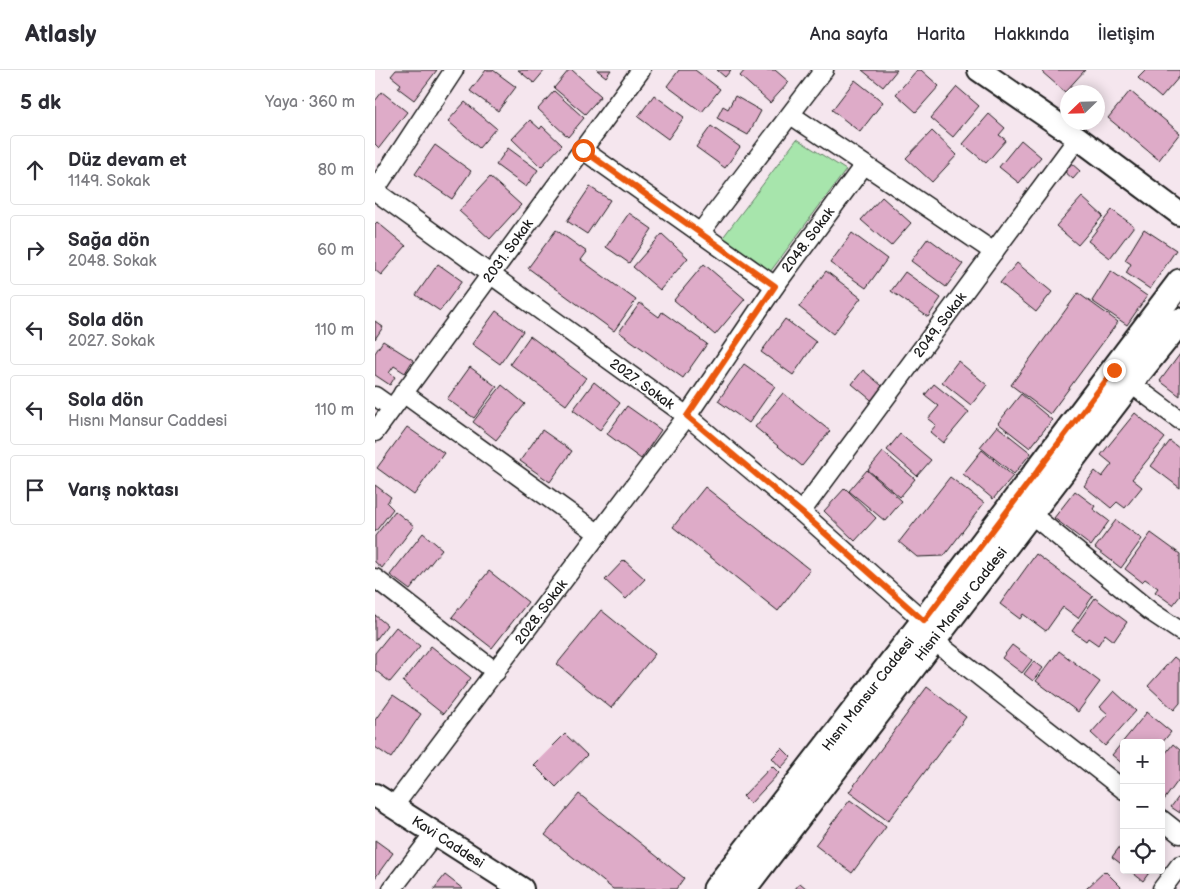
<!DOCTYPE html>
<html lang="tr">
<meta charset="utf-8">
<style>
body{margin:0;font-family:"Balsamiq Sans",sans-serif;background:#f7f7f7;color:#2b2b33}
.controls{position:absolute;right:15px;bottom:15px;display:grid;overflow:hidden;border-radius:5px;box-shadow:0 2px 12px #0003}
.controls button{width:45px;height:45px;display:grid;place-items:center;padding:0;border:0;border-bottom:1px solid #e1e1e2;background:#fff;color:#2b2b33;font:25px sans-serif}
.compass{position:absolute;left:685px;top:15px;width:45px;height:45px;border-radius:50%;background:#fff;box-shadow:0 2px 12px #0003;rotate:247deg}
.stop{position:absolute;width:15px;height:15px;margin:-11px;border:4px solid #ea580c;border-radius:50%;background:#fff}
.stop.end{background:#ea580c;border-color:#fff;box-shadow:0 1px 5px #0008}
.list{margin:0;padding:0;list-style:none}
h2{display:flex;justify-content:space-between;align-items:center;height:65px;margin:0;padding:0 20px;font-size:21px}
h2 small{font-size:16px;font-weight:400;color:#7c7c81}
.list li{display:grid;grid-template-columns:32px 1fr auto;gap:15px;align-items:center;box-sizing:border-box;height:70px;margin:0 10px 10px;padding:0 10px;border:1px solid #e1e1e2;border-radius:5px}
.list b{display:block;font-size:19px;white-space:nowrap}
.list p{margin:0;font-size:16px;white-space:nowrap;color:#7c7c81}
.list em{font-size:16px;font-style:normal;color:#7c7c81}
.icon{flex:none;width:28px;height:28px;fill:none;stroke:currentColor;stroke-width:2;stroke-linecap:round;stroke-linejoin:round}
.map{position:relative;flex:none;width:805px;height:819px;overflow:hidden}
header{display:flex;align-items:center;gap:30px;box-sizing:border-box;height:70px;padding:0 25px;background:#fff;border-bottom:1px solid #e1e1e2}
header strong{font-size:24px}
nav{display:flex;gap:28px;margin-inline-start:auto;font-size:18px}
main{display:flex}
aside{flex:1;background:#fff}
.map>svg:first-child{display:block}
.green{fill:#a7e5ac;stroke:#628064}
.building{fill:#deabc8;stroke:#1c1c1c}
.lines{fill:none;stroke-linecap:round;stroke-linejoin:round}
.minor-casing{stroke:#1c1c1c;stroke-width:21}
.tertiary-casing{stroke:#1c1c1c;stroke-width:26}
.secondary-casing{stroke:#1c1c1c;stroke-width:29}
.minor{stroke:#fff;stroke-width:18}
.tertiary{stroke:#fff;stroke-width:22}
.secondary{stroke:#fff;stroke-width:25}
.route{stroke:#ea580c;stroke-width:6}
.labels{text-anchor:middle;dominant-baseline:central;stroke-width:4;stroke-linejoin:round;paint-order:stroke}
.street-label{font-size:14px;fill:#1c1c1c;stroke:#fff}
</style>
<header>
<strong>Atlasly</strong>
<nav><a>Ana sayfa</a><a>Harita</a><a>Hakkında</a><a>İletişim</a></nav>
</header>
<main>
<aside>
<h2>5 dk<small>Yaya · 360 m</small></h2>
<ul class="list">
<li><svg class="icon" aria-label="ahead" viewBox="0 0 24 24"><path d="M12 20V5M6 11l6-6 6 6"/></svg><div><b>Düz devam et</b><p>1149. Sokak</p></div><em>80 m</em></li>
<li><svg class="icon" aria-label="right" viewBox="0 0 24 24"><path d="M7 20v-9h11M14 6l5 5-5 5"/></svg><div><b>Sağa dön</b><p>2048. Sokak</p></div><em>60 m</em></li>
<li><svg class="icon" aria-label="left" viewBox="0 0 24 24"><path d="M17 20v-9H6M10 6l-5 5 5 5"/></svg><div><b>Sola dön</b><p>2027. Sokak</p></div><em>110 m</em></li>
<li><svg class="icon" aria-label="left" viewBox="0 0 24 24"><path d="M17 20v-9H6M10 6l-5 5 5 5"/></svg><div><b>Sola dön</b><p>Hısnı Mansur Caddesi</p></div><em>110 m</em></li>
<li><svg class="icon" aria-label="arrive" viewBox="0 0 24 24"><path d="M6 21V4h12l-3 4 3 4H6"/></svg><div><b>Varış noktası</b></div></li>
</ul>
</aside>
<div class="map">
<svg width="805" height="819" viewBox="0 0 805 819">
<rect width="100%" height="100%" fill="#f5e6ee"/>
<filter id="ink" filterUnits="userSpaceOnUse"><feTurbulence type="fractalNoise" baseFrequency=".02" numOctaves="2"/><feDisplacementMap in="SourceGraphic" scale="10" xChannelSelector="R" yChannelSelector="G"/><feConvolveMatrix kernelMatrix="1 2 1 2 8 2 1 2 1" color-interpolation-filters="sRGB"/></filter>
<g filter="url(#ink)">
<path class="green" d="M422,69L471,100L395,202L346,170Z"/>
<g class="building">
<path d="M21,0H62L39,30L23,18L26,14L16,6Z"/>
<path d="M111,0H118L141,17L123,41L95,21Z"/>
<path d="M143,0H170L159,13Z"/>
<path d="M194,0H197L226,26L210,44L179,18Z"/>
<path d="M222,0H236L231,7Z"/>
<path d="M304,0H320L345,19L327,42L292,16Z"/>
<path d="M342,0H356L350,7Z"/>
<path d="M370,0H400L414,12L395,33L365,6Z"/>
<path d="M487,0H522L508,17Z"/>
<path d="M542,0H546L564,16L541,42L521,24Z"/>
<path d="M669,0H710L690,22L667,2Z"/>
<path d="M771,0H805V6L786,28L763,8Z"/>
<path d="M480,10L508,32L485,62L457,40Z"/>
<path d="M582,17L604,36L578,67L556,48Z"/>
<path d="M179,21L209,48L193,67L163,39Z"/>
<path d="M755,21L805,63L784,90L733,48Z"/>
<path d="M7,22L32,42L4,78L0,74V31Z"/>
<path d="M279,25L309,47L293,69L263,47Z"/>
<path d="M360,26L386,41L373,65L342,48L348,36L353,39Z"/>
<path d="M90,32L121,58L104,78L73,51Z"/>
<path d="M614,44L630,58L624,65L631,70L611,93L588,74Z"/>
<path d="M155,50L165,59L167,56L187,75L166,97L137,69Z"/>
<path d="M336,56L365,77L350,98L321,77Z"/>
<path d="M557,61L582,85L557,112L531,88Z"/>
<path d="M646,70L666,87L644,113L624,97Z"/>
<path d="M60,75L96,101L77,129L40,104Z"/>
<path d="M133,78L163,100L151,117L121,95Z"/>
<path d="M696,93L705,101L698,109L689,101Z"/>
<path d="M115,107L146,135L115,169L84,141Z"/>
<path d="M215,117L235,130L212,164L192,151Z"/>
<path d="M507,127L536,153L516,176L486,150Z"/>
<path d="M707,127L728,146L703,175L681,156Z"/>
<path d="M737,140L759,156L735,188L713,171Z"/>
<path d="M254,143L277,159L254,193L231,177Z"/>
<path d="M2,152L31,176L6,205L0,200V154Z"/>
<path d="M769,159L801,180L775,219L751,203L756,194L750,190Z"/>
<path d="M181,160L212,182L206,190L261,230L239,261L153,198Z"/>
<path d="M477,163L512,189L491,218L455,193Z"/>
<path d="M287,164L313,188L285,220L258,197Z"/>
<path d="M553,168L588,194L571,217L536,191Z"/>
<path d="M642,193L677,222L661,242L625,213Z"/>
<path d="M63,194L87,211L65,241L41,225Z"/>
<path d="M329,194L370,229L340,265L299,230Z"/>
<path d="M451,201L486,228L458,264L424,237Z"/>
<path d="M736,201L772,226L752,255L717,231Z"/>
<path d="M530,202L566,228L553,247L516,221Z"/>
<path d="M703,223L743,252L675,344L636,315Z"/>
<path d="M265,233L284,247L287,242L332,274L308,308L244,262Z"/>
<path d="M121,241L148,261L125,294L97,274Z"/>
<path d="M410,249L441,272L418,305L386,282Z"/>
<path d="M0,251L8,257L0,269Z"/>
<path d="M155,266L211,308L191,335L135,294Z"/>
<path d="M8,271L38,290L30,303L19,296L14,303L20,307L15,315L0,305V283Z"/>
<path d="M805,284V326L785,311Z"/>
<path d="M583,291L612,315L596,335L567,312Z"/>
<path d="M369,294L400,316L374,353L343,331Z"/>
<path d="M95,297L122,317L99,348L72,329Z"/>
<path d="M488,300L512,320L501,334L477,314Z"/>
<path d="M219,312L245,333L225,360L198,340Z"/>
<path d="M559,314L594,342L568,373L555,362L561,355L553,349L564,336L550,325Z"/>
<path d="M127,315L150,334L121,370L98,352Z"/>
<path d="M408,323L455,361L427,396L380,357Z"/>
<path d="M646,324L677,350L655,378L623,353Z"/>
<path d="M252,336L286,360L266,389L232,364Z"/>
<path d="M760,343L790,368L757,409L767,417L750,438L742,432L736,438L709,416L720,401L727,407L737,394L726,385Z"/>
<path d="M622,356L656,383L639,404L605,377Z"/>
<path d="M32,357L69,383L39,425L2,398Z"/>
<path d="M167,360L197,381L175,412L145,391Z"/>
<path d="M525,364L556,390L542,406L512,380Z"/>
<path d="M795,371L805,379V418L776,396Z"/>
<path d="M607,380L638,406L618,429L588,404Z"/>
<path d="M508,382L540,409L525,427L493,400Z"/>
<path d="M492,400L527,431L510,451L474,421Z"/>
<path d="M575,407L609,433L569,486L542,487L524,472Z"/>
<path d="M0,415L16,427L12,433L18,439L0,462Z"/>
<path d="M330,417L435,500L403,541L298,457Z"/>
<path d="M470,418L501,448L480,471L449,441Z"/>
<path d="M700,421L720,436L718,439L734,451L716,476L679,448Z"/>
<path d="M20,441L39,456L7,498L0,492V466Z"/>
<path d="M741,450L767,469L746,498L720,478Z"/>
<path d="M48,463L67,479L35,520L15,505Z"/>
<path d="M776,463L805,484V526L798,535L780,522L783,518L770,509L767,512L750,499Z"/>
<path d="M661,484L718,526L703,548L688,537L671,561L648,544L645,549L625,534Z"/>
<path d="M249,490L270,509L251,529L230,510Z"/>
<path d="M114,501L153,532L117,578L77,547Z"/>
<path d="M720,528L752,552L739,571L730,564L723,575L713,568L711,571L697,561Z"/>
<path d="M226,540L280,584L236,638L182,594Z"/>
<path d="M0,545L12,555L0,571Z"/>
<path d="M21,557L45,576L15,612L0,600V583Z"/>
<path d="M637,575L657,590L647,603L627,588Z"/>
<path d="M56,576L96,608L68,644L28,612Z"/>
<path d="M684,581L725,612L703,642L661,611Z"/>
<path d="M799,587L805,592V633L799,640L773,616Z"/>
<path d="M659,591L668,598L658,611L649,604Z"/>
<path d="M552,617L591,647L513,751L474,722Z"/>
<path d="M739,621L761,641L730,676L716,663L733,644L725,637Z"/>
<path d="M18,625L46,644L16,688L0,677V650Z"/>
<path d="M772,642L796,662L786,674L749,673V695L737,685Z"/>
<path d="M190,664L212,685L181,717L159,695Z"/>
<path d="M798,674L805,680V708L789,730L786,728V689Z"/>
<path d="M407,678L416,687L406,698L397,688Z"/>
<path d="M397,696L404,703L375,734L368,726Z"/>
<path d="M204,724L309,808L301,819H238L170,765Z"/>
<path d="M805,725V743L796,737Z"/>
<path d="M475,730L511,757L477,803L440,775Z"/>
<path d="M0,770L18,783L0,808Z"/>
<path d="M749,771V796L737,787Z"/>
<path d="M754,800H776L768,811Z"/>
<path d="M730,801L748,819H711Z"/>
<path d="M70,805L88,819H59Z"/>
<path d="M425,813L432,819H420Z"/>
</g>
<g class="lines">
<defs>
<g id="minor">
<path d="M416,45L619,182"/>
<path d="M208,80L400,216"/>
<path d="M0,120L79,0"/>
<path d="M0,121L312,346L426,442L549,551L558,570L749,720"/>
<path d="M325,163L449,0"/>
<path d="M755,313L805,350"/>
<path d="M28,323L224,464"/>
<path d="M0,326L17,338"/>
<path d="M0,362L266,0"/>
<path d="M426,442L703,68"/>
<path d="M656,444L775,541L805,561"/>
<path d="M0,508L121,602"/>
<path d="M18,737L312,346L400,216L489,95"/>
<path d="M786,749L805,764"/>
<path d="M17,819L60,763"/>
<path d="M787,819L805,795"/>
</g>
<g id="tertiary">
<path d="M604,0L703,68L805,144"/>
<path d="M0,725L147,819"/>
</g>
<g id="secondary">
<path d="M341,819L549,551L805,212"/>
<path d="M368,819L755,313L805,251"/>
</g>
</defs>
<use href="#minor" class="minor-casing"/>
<use href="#tertiary" class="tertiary-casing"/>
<use href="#secondary" class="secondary-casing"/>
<use href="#minor" class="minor"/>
<use href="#tertiary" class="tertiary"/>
<use href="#secondary" class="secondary"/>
</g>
</g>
<g class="lines" filter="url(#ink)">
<path class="route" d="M208,80L400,216L312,346L426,442L549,551L739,300"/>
</g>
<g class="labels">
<g class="street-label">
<text transform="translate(433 170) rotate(-53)">2048. Sokak</text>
<text transform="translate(133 181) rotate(-54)">2031. Sokak</text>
<text transform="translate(565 255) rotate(-53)">2049. Sokak</text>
<text transform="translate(267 314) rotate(36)">2027. Sokak</text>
<text transform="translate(586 534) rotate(-52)">Hisni Mansur Caddesi</text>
<text transform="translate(166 542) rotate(-53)">2028. Sokak</text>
<text transform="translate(493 624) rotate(-52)">Hısnı Mansur Caddesi</text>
<text transform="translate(73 772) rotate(33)">Kavi Caddesi</text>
</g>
</g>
</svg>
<div class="controls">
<button>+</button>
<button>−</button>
<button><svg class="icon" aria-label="locate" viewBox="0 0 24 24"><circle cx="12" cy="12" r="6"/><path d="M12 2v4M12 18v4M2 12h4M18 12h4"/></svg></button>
</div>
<svg class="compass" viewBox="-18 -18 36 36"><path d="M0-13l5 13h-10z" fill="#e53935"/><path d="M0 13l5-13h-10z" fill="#7c7c81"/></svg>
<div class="stop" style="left:208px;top:80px"></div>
<div class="stop end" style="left:739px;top:300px"></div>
</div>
</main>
